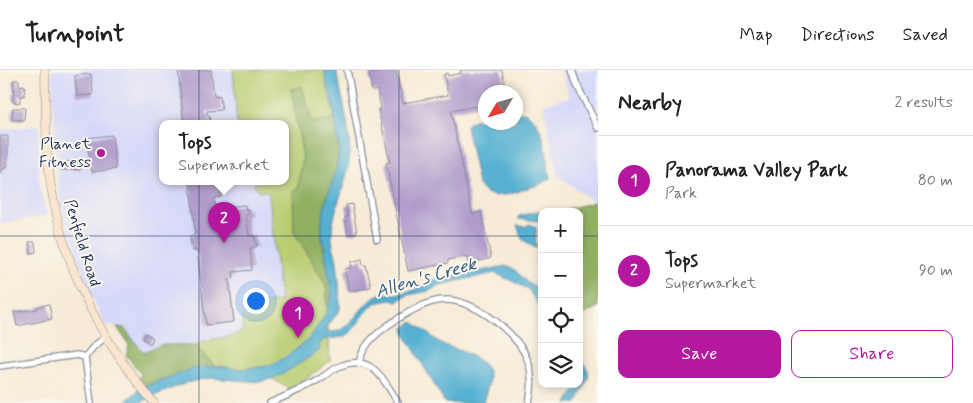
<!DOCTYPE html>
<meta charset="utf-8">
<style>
body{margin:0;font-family:Mynerve,sans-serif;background:#f2f2f2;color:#222}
.controls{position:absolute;right:15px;bottom:15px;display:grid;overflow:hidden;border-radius:10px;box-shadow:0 2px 8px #0003}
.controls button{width:45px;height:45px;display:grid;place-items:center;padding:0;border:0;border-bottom:1px solid #e0e0e0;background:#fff;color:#222;font:25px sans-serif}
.compass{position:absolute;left:478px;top:15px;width:45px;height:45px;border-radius:50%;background:#fff;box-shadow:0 2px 8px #0003;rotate:232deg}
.you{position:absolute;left:255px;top:230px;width:18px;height:18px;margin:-12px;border:4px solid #fff;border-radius:50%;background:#1a73e8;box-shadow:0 0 0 8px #1a73e833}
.badge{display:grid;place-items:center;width:32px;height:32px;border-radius:50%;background:#b5179e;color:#fff;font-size:16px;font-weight:700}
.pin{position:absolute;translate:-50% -41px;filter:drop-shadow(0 1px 2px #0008)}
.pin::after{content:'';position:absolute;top:26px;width:18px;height:15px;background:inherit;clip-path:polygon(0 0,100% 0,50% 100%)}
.popup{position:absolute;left:159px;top:50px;width:130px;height:65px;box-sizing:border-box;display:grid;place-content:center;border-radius:10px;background:#fff;filter:drop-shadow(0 1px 4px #0005);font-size:16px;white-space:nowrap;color:#767676}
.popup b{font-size:19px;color:#222}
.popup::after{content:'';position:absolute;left:50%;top:100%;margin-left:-10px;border:10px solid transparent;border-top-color:#fff}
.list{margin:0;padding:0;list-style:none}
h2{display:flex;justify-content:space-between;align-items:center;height:65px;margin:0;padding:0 20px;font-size:21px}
h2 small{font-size:16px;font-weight:400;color:#767676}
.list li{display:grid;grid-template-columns:32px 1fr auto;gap:15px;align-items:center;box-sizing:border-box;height:90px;padding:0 20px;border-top:1px solid #e0e0e0}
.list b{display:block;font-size:19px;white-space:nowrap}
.list p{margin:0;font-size:16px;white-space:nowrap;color:#767676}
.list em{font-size:16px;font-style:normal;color:#767676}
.actions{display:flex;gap:10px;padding:15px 20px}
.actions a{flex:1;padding:11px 0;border:1px solid #b5179e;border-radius:10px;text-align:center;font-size:18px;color:#b5179e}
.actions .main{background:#b5179e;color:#fff}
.icon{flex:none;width:28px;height:28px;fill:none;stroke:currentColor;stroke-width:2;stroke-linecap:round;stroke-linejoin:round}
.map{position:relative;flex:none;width:598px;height:333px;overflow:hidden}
header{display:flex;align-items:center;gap:30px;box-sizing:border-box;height:70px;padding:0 25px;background:#fff;border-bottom:1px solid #e0e0e0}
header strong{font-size:24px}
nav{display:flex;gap:28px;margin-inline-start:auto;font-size:18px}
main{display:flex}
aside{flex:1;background:#fff}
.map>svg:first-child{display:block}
.built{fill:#d5d8f9}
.green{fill:#b7cc70;stroke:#697e67}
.forest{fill:#91b062;stroke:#567060}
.water{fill:#54b0d2;stroke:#387098}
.building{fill:#b09ccc}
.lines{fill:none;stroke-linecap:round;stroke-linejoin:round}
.street-casing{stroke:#898d9a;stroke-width:8}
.secondary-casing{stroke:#898d9a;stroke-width:9}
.street{stroke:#fff;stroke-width:5.5}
.secondary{stroke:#fbe5cf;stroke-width:8}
.grid{fill:none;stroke:#1b2f5e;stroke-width:1;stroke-opacity:0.55}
.poi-dot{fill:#b5179e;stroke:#fbf7ec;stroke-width:2}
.labels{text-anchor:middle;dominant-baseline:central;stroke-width:4;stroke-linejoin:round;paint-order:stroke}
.poi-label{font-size:16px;fill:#1b2f5e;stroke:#fbf7ec;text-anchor:end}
.street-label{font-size:16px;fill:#1b2f5e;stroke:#fbf7ec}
.water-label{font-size:18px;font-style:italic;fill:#2f5c87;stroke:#fbf7ec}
</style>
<header>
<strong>Turnpoint</strong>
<nav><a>Map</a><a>Directions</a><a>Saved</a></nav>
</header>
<main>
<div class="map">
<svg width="598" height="333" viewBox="0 0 598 333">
<rect width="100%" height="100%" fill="#fbf7ec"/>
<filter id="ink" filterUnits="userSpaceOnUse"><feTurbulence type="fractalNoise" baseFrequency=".02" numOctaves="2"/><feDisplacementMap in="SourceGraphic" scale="10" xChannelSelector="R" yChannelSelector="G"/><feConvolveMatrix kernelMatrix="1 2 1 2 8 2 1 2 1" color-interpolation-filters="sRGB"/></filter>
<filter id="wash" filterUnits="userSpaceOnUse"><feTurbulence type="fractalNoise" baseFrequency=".0096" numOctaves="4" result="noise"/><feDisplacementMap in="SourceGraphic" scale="20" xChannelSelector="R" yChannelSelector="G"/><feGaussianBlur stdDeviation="1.12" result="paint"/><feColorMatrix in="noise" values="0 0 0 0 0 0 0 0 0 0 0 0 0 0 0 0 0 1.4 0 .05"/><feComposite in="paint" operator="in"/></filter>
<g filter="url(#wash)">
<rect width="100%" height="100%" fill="#f7ebd7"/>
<g class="built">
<path d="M52,0H233L237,54H163V112H254L266,121L269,124L280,232L242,246L243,257L242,262L237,265L206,270L195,275H161L143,282L124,258L105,255L88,218L73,177L61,134L56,96Z"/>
<path d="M561,0H598V135L558,106L543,34L570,27Z"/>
<path d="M39,55V117L47,146L0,153V60Z"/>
</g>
<path class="green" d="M233,0H325C325,15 332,33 335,48L312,53L302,17L291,19L303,88L298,119L294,161L326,215L330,291L291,320L269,307L268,296L239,299L215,297L195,275L206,270L228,267L242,262L243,257L242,246L255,234L280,231L269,124L266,121L259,122L254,113L285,112V54H237Z"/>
<g class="forest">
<path d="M302,16L312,53L335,48C338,66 340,83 336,101C330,122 320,142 322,165C323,186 338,221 328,240L326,215L294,161L293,120L298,119L303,88L291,19Z"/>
<path d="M594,132L598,135V237L579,247V142H568L567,139Z"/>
<path d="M117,257L124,258L143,282L161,275H195L215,297L196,298L145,316L139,308L141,304L126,285L129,275Z"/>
</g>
<g class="water">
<path d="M325,0H336C342,29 354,68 348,98C344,119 334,139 332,161C331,172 335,181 337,191C339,207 340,224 340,240L326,258V261C348,267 358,238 374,227C385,220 386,225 396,224C407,222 424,218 433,210L506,196L515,200L528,213L542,219V241L528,219L495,203L439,215L429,221L408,225L397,231L391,230L375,233L368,240L351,262L345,267L324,269L320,274L319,281L283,304L271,309L259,312L212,308L203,309L186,313L151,327L140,333H124L142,317L196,298L219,296L239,299L262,297L272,294L286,287L308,270L324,247L329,236L332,226L322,163V152L325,135L336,100L339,80L335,48L331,25L325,8Z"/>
<path d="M524,42C546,51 546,87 550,108C542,115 534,116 525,119C510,125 487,132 478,114L466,56C470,49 478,50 485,49L486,52H516V43Z"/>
<path d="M538,141L542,143L541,151L518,149L519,146Z"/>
<path d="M530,154L536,157C537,164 534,170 537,177L535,178L522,169L517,155L524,157Z"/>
<path d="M412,252C424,258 434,271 447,276C459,280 489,290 489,306C489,315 485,325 483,333H445L405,264L404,258Z"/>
<path d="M579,288C598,307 584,311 577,333H567L585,304L584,300L579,296Z"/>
</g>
<g id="blocks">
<g class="building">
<path d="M178,0H211L214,26L220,27L222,40L207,41V45H209L210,54H184Z"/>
<path d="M396,0L403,33L448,25L444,4L447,3L448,6L461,3L460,0H502L506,22H486V34L451,41L472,144L481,142L491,188L469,194L467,186L448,190V193L408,201L386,93L390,92L378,39L381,38L377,20L372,21L369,4Z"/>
<path d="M91,4L93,25L77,26L75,6Z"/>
<path d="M13,10H19V16L24,15L25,19L24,26H20V32L17,33L13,32V24H14Z"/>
<path d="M13,38H25L24,50H12Z"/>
<path d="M112,65L116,99L92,102L86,68Z"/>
<path d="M0,66H8V90L6,92L8,95L0,103Z"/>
<path d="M73,91L74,99L62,100L61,93Z"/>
<path d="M80,92L81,99L75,100V93Z"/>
<path d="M190,112H217V114L220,113L221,127L214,128L215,138L245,135L246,140L249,139L250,143L246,145L249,166L254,165L257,176L250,179L252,200L233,202L234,208L229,209L234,252L206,255L197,181L192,180L190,167L195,164Z"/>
<path d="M352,134L357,163L348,164L345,147H348L346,135Z"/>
<path d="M29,172H35L36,182L31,183Z"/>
<path d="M362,189L363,195H366L371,217L349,221L345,199L352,197L351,192Z"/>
<path d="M49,234L52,249L17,256L14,242L37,239V237Z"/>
<path d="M146,263L153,268L150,274L143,269Z"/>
</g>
</g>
</g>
<g filter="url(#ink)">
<use href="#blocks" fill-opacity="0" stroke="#898d9a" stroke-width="1"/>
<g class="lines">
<defs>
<g id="street">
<path d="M347,0L377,169"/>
<path d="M572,0L577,15L598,58"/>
<path d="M359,292C361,287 362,282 365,278C376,259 423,230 445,230C475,230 518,263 528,291C533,306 532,318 529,333"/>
<path d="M0,296L77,285L85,287"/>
<path d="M91,333L85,287L94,276L106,267"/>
<path d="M270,333C286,326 301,320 316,311C325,306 333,298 343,295C373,285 385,311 398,333"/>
</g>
<path id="secondary" d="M45,0C46,41 45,82 52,122C66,203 101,271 154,333"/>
</defs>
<use href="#street" class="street-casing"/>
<use href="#secondary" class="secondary-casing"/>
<use href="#street" class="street"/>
<use href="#secondary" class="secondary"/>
</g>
</g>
<path class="grid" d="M199,0V333M399,0V333M0,166H542M579,166H598"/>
<circle class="poi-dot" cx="101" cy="83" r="5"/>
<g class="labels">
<g class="poi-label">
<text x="91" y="74">Planet<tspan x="91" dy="18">Fitness</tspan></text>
</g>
<g class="street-label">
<text transform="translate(82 173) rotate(73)">Penfield Road</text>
</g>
<g class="water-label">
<text transform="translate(426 208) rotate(-16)">Allen's Creek</text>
</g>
</g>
</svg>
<div class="controls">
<button>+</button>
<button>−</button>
<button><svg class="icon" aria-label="locate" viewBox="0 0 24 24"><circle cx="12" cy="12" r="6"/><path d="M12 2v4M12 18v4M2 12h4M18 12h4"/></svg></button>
<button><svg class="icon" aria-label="layers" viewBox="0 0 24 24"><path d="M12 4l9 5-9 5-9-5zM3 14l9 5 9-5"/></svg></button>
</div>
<svg class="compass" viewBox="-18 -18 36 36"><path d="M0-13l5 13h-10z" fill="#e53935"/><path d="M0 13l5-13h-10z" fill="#767676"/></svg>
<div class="you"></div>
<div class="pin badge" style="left:298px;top:268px">1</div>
<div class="pin badge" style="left:224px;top:173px">2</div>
<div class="popup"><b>Tops</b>Supermarket</div>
</div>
<aside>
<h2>Nearby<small>2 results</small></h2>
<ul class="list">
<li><span class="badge">1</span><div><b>Panorama Valley Park</b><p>Park</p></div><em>80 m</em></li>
<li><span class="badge">2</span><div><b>Tops</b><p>Supermarket</p></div><em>90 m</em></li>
</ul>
<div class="actions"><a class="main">Save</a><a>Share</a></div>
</aside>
</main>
